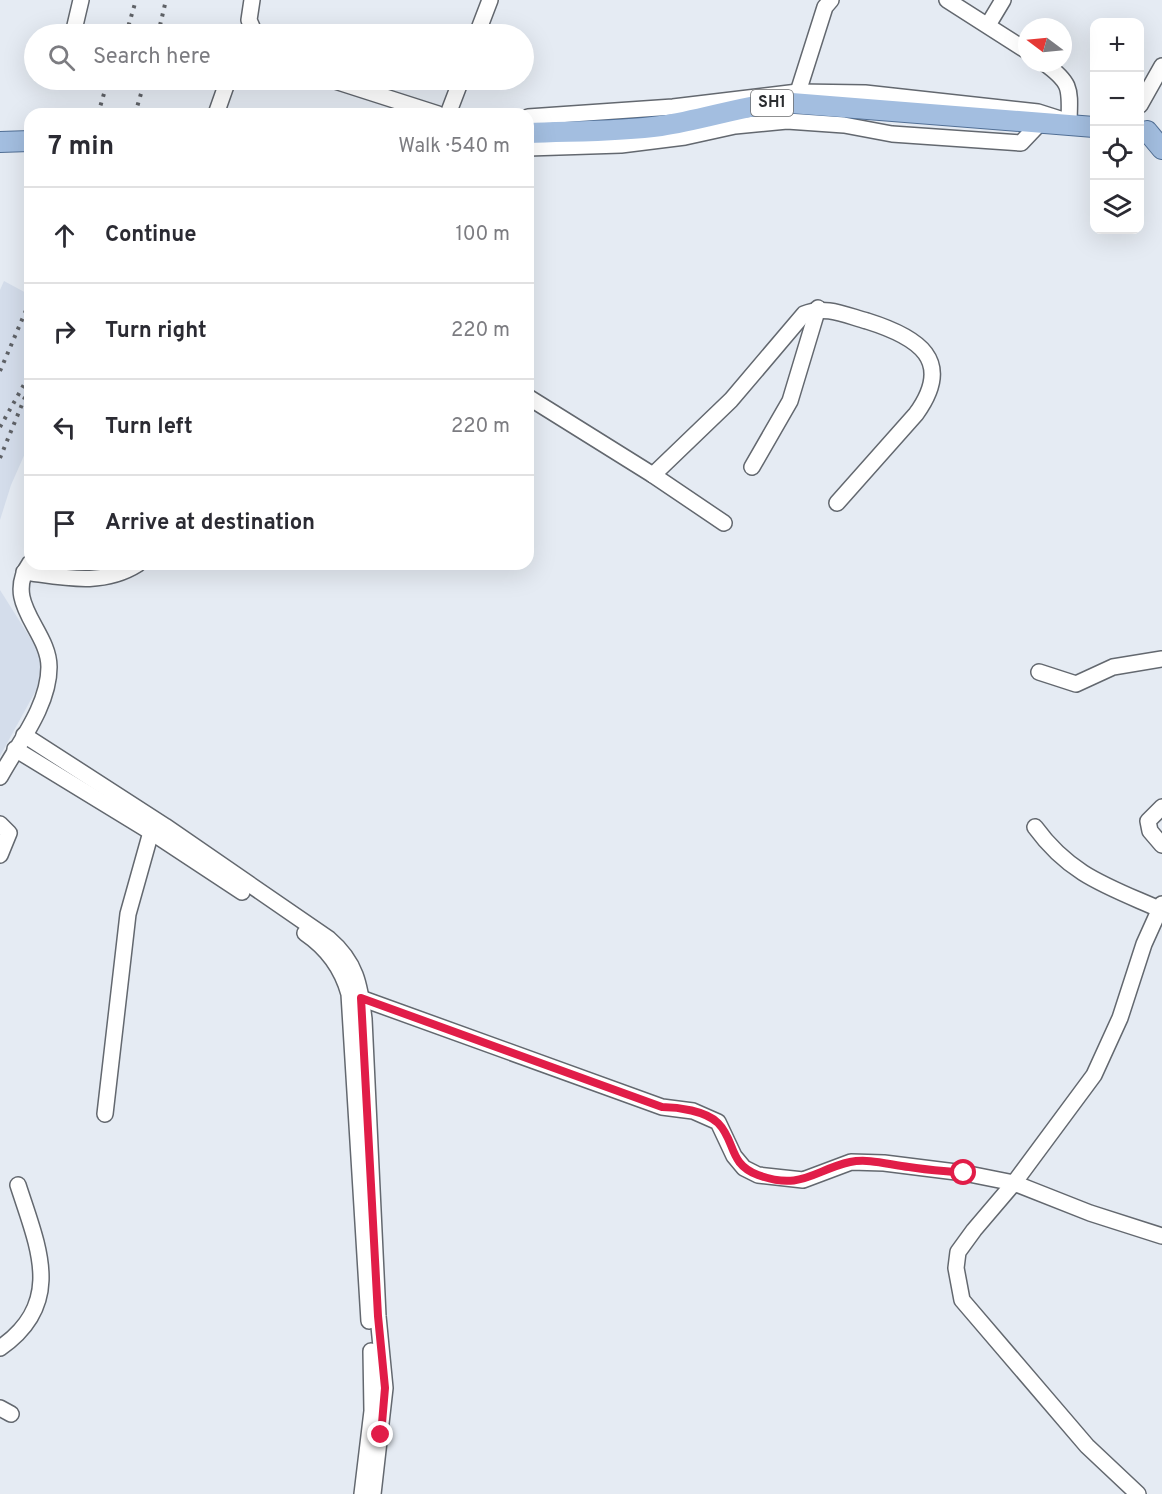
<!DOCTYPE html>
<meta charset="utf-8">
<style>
body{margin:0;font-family:Overpass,sans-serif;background:#f7f7f7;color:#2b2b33}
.controls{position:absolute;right:18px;top:18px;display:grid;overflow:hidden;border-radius:12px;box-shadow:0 6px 24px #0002}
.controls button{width:54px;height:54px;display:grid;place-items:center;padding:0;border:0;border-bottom:2px solid #e1e1e2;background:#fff;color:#2b2b33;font:30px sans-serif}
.compass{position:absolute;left:1018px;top:18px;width:54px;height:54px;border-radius:50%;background:#fff;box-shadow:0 6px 24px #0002;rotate:286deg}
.stop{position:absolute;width:18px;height:18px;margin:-14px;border:4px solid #e11d48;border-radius:50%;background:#fff}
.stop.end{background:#e11d48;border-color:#fff;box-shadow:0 2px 6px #0008}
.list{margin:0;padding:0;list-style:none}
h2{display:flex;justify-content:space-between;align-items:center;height:78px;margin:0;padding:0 24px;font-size:26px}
h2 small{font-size:20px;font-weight:400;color:#7c7c81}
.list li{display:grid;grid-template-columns:39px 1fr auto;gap:18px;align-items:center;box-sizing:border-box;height:96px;padding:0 24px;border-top:2px solid #e1e1e2}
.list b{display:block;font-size:22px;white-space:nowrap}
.list em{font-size:20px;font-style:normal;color:#7c7c81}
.icon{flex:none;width:33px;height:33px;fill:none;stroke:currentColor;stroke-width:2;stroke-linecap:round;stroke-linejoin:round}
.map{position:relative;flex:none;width:1162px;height:1494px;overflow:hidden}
.search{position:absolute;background:#fff;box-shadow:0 6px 24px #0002;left:24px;top:24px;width:510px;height:66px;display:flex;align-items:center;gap:15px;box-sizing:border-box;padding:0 21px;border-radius:33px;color:#7c7c81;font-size:22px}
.panel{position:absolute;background:#fff;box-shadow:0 6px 24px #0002;left:24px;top:108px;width:510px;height:462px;border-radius:18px}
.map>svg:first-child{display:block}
.built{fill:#d4ddeb}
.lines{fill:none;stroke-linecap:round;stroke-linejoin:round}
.minor-casing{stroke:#63686f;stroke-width:18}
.major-casing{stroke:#516f95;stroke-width:22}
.minor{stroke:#fff;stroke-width:15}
.major{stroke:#a3bee0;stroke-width:20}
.rail{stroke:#5f6267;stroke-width:4;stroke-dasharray:3 6;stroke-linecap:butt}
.route{stroke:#e11d48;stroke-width:8}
.labels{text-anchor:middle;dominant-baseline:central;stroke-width:5;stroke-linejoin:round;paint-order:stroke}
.shield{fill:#fff;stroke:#6b6c6e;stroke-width:1.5}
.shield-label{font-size:16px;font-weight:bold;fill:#2b2d30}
</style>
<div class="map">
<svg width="1162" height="1494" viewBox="0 0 1162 1494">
<rect width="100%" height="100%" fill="#e5ebf3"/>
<g class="built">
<path d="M4,281L30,295V442L11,485L0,520V290Z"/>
<path d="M0,590L41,655L40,683L0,756Z"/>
</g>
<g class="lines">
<defs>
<g id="minor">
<path d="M252,0L249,20L255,34"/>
<path d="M947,0L1027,51"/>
<path d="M988,25L1003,0"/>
<path d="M73,34L81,0"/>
<path d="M477,34L490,0"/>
<path d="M1044,63C1072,83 1070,89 1069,121"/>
<path d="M332,80L438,114"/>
<path d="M798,92L825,7L831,0"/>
<path d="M1140,105L1162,66"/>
<path d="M216,114L228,80"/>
<path d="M448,114L461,80"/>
<path d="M528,117L673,107L798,92L865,93L1038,112L1060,119"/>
<path d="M528,148L621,145L685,137L735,126L787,121L844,125L892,134L1021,143L1039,124"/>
<path d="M528,397L653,475L724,523"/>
<path d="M752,467L790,401L818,308"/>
<path d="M653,475L731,400L804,314C825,305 845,315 867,321C918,337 955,360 916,414L837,503"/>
<path d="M24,572C63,577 102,587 138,564"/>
<path d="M1039,672L1076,684L1113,667L1162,659"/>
<path d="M24,735L165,826L329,939C356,962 360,985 364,1019L378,1316L385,1388L373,1494"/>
<path d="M15,749L151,832L242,892"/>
<path d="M0,777C18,744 49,706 49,667C49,630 2,603 30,563"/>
<path d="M1162,807L1148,821L1150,831L1162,845"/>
<path d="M0,824L9,833L0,855"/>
<path d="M1035,827C1070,875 1107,886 1159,909"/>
<path d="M305,933C327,948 342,968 349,994L369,1321"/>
<path d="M355,996L662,1107L693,1111L718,1122L734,1156L744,1168L758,1175L803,1180L851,1162L884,1163L964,1173L1014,1183L1090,1213L1162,1236"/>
<path d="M105,1114L128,914L151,832"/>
<path d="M0,1348C65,1303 38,1247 18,1185"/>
<path d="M0,1408L11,1414"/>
<path d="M362,1494L372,1411L371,1351"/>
<path d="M1138,1494L1087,1446L962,1300L956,1268L958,1252L974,1230L1014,1183L1094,1075L1120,1018L1144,944L1162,904"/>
</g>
<g id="major">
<path d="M1147,131L1162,149"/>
<path d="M528,133C572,131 617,132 661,126C701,120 739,107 779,102L1094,127"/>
<path d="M0,142L30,141"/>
</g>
</defs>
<use href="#minor" class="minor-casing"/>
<use href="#major" class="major-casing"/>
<use href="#minor" class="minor"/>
<use href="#major" class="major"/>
<g class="rail">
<path d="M126,34L136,0"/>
<path d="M158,34L166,0"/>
<path d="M98,114L108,80"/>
<path d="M135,114L145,80"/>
<path d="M0,371L30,301"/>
<path d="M0,427L30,374"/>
<path d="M0,458L30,385"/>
</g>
</g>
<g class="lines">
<path class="route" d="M381,1435L385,1388L378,1316L361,998L662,1107C678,1107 706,1111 718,1123C736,1141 728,1164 758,1175C801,1191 814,1170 850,1162C869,1158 890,1165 909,1167C927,1170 945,1171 964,1173"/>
</g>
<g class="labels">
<rect class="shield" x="751" y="90" width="42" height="26" rx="4.5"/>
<g class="shield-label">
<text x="772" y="103">SH1</text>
</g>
</g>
</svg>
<div class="controls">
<button>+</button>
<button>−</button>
<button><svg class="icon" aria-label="locate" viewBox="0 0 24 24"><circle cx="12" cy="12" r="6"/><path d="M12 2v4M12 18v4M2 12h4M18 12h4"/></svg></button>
<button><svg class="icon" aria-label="layers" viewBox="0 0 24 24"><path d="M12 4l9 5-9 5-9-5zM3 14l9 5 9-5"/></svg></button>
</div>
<svg class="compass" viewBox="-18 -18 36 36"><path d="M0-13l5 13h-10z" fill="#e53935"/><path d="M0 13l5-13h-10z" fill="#7c7c81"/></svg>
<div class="stop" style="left:964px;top:1173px"></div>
<div class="stop end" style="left:381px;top:1435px"></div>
<div class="search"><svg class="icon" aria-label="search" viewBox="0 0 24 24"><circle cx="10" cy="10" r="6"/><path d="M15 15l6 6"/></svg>Search here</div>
<section class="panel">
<h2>7 min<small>Walk · 540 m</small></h2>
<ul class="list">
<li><svg class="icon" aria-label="ahead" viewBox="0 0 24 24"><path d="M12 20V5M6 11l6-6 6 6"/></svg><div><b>Continue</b></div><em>100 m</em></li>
<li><svg class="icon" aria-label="right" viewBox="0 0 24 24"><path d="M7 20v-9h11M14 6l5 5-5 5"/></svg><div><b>Turn right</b></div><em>220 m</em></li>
<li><svg class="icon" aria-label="left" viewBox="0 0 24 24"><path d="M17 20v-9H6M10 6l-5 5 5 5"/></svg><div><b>Turn left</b></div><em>220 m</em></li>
<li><svg class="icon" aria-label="arrive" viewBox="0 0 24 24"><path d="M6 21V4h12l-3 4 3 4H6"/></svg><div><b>Arrive at destination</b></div></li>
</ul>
</section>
</div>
